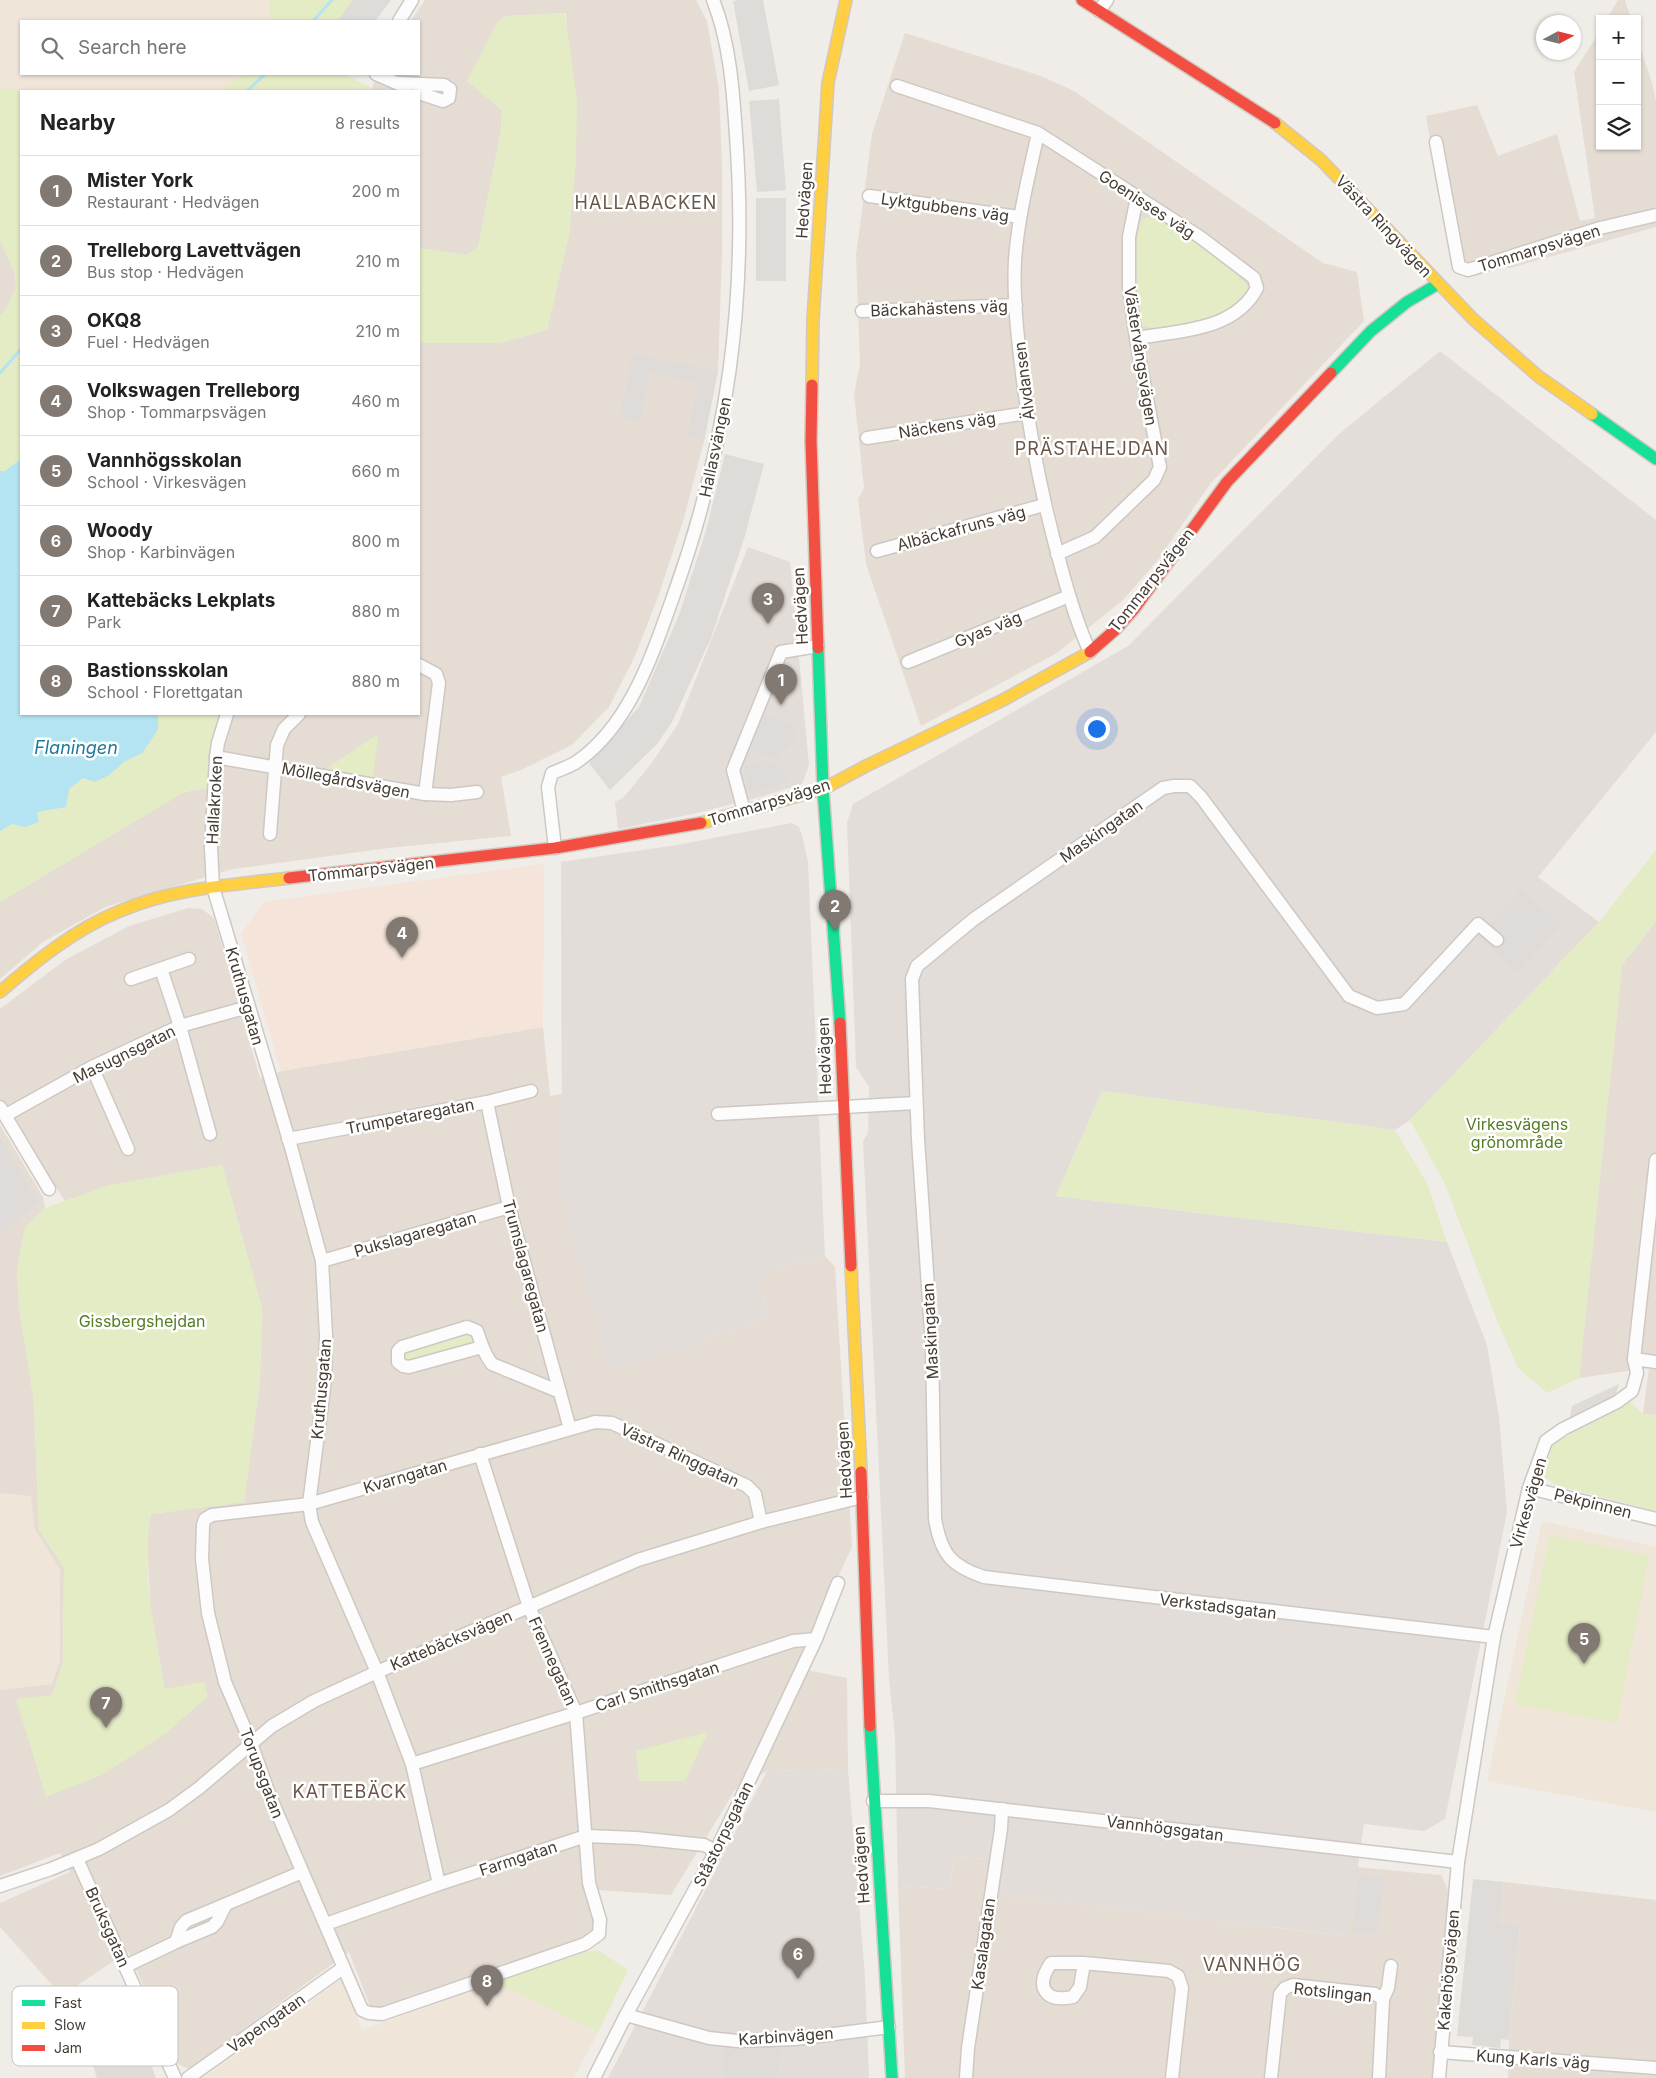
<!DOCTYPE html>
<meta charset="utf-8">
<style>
body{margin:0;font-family:Inter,sans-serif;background:#f2f2f2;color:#222}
.controls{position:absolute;right:15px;top:15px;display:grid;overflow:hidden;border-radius:0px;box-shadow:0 1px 4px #0004}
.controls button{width:45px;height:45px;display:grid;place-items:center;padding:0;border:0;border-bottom:1px solid #e0e0e0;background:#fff;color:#222;font:25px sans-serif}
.compass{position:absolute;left:1536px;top:15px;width:45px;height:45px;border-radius:50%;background:#fff;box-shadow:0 1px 4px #0004;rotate:83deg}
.you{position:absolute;left:1096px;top:728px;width:18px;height:18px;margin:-12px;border:4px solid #fff;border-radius:50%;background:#1a73e8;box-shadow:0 0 0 8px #1a73e833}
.badge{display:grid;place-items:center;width:32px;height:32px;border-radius:50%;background:#827a72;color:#fff;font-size:16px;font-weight:700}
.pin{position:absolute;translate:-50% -41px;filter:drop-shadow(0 1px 2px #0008)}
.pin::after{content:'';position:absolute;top:26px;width:18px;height:15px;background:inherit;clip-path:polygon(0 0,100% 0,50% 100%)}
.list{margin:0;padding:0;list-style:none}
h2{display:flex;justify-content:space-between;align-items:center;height:65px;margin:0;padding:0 20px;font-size:21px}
h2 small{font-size:16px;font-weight:400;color:#767676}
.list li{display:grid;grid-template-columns:32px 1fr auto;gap:15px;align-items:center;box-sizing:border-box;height:70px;padding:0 20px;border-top:1px solid #e0e0e0}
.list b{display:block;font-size:19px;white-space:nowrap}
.list p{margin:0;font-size:16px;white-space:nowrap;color:#767676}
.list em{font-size:16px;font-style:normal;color:#767676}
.icon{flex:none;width:28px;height:28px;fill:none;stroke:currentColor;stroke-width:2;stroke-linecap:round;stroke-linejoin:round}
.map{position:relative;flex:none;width:1656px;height:2078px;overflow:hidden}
.search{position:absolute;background:#fff;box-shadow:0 1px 4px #0004;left:20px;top:20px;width:400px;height:55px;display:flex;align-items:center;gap:12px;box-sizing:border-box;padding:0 18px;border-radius:0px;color:#767676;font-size:19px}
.panel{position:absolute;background:#fff;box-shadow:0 1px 4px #0004;left:20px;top:90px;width:400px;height:625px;border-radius:0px}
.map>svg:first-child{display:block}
.residential{fill:#e5ddd4}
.commercial{fill:#f4e4d9}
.industrial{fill:#e3ddd9}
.education{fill:#efe5d9}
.green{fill:#e3ecc5}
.parking{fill:#dfdbd8}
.water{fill:#b4e4f2}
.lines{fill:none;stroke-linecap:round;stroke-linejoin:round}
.stream{stroke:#b4e4f2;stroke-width:3}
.street-casing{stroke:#cdc8c4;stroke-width:15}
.fast-casing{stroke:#d1c9bf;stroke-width:14}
.slow-casing{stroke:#d1c9bf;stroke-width:14}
.jam-casing{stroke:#d1c9bf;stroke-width:14}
.street{stroke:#fdfcfc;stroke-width:12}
.fast{stroke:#16e098;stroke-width:11}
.slow{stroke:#ffcf43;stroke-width:11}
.jam{stroke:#f24e42;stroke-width:11}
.labels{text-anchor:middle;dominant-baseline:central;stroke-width:5;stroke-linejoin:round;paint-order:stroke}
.street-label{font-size:16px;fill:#463c33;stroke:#fff}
.park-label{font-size:16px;fill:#547d22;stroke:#fff}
.neighbourhood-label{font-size:18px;letter-spacing:1px;fill:#6a574a;stroke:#fff}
.water-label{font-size:18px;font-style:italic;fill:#1f7b99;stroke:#fff}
.key{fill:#fff;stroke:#c8c4c2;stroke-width:1}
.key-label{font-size:14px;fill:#463c33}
</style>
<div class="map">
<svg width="1656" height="2078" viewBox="0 0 1656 2078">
<rect width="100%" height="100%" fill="#f0ece8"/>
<g class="residential">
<path d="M425,0H696L707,21L719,89L722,162V256L718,371L704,441L684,518L658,597L635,656L609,707L572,745L521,770L501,777L511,836L389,848L233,869L105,907L43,942L0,979V902L184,792L208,788L216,723L222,714H419V343H499L547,330L569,234L576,158L566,13L507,16L497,23L468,81L502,110L501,131L478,247L466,255L419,248V91H370L379,74H419V21H411Z"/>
<path d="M1618,0H1625L1631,19H1607Z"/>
<path d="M1600,31V146H1637V38L1652,83L1656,101V227L1510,268L1451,261L1426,116L1477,105L1498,156L1557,134L1580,221L1595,218L1574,72Z"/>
<path d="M905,33L1041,76L1074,91L1323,263L1357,272L1364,321L1210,484L1158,560L1122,601L1057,653L921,726L866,564L858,499L864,488L854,394L860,364L856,255L872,134Z"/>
<path d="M0,240L15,274L16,288L5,311L0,315Z"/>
<path d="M188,908L202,909L214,918L260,1078L282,1071L543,1027L550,1096L562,1094V1199L698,1346L706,1338L768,1318L762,1289V1277L772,1269L825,1256L835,1267L852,1547L796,1668L847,1678L848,1769L767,1771L735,1790L671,1895L585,1889L595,1926L594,1935L381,2011L370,2006L349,1952L189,2069L178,2064L128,1951L62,1996L0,1927V1903L70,1872L60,1853L0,1876V1125L43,1197L45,1208L25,1228L17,1271L20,1314L34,1401L39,1530L64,1568L63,1662L52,1696L17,1699L46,1797L204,1682L165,1690L151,1613L147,1543L150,1514L244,1502L260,1380L262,1308L222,1165L111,1185L65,1201L0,1098V1009L65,960L129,926Z"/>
<path d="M1656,921V1415L1643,1414L1649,1368L1579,1378L1622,965Z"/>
<path d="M954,1857L1006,1860L1001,1895L1347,1936L1357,1867L1441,1875L1448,1890L1433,2078H905L898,1886L950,1889Z"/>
<path d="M1504,1882L1656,1900V2078H1508L1509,2040L1520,1926L1500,1923Z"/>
</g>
<path class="commercial" d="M544,864L543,1027L281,1071L241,934L264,902Z"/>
<g class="industrial">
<path d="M1440,351L1656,520V732L1538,877L1599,922L1410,1120L1395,1130L1102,1091L1056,1196L1447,1242L1487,1345L1499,1417L1507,1512L1445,1819L1424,1831L1364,1824L1348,1936L1001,1895L1005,1860L954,1857L950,1889L898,1886L895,1737L889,1679L863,1141L868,1133L869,1087L856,1067L847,823L853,804L1128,646L1338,435Z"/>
<path d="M748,547L790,562L809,765L802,784L760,797L693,814L618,829L615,802L624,797L651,764L678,724Z"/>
<path d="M792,823L799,827L802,835L808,862L825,1256L772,1269L763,1277L762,1289L768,1318L706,1338L698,1346L609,1369L562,1199L561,862L677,845Z"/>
<path d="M848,1769L865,1977L869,2078H608L767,1771Z"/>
</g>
<g class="education">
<path d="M0,0H269L270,21H21V74H243L220,91H21V115L19,89H0Z"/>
<path d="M0,1493L31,1496L35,1530L60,1569V1661L52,1684L0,1690Z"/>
<path d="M1542,1521L1656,1547V1812L1487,1781Z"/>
<path d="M342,1979L362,2030L495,1982L598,2032L574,2078H203Z"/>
</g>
<g class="green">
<path d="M269,0H353L337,21H270Z"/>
<path d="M565,13L577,101L576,158L569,234L547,330L499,343H419V248L466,255L478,247L501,131L502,110L467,81L497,23L507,16Z"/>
<path d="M243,74H344L370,87V91H220Z"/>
<path d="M0,89H19L21,115V714H222L216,723L208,788L184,792L0,902V315L5,311L16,288L15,274L0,240Z"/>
<path d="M1153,216C1179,232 1234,264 1249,288L1243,300L1229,311L1210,319L1156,329L1143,326L1140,318C1138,288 1131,246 1142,219Z"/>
<path d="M378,734L373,777L327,768Z"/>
<path d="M1656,850V921L1622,965L1579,1378L1547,1393L1518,1368L1496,1318L1445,1184L1410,1120L1599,922Z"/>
<path d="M1102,1091L1395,1130L1428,1185L1447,1242L1056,1196Z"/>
<path d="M222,1165L262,1308L260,1380L244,1502L151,1514C141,1573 154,1632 165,1689L204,1682L208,1696L165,1734L102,1775L46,1797L16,1699L52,1695L63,1662L64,1568L39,1530L34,1401L20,1314L17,1271L25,1228L45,1208L111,1185Z"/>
<path d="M469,1333L474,1335L475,1340L472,1345L409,1363L405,1361L404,1355L406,1352Z"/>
<path d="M1629,1401L1643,1414L1656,1415V1511L1558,1486L1545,1478L1544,1469L1553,1444Z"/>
<path d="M1550,1535L1649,1556L1617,1723L1515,1704Z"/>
<path d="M708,1732L685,1781H639L636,1751Z"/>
<path d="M598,1950L628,1970L598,2032L495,1982L587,1952Z"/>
</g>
<g class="parking">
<path d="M353,0H391L375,21H337Z"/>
<path d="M740,0H763L779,85L749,91L733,1Z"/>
<path d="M779,99L786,190L757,192L749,101Z"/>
<rect x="756" y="198" width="30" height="83"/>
<path d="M633,353L718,371L704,441L687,437L698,383L650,373L640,421L620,417Z"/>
<path d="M725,454L764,464L744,539L711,638L672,722L657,744L610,790L589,763L639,707L679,615L706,531Z"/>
<path d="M764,713L795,727L792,736L795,738L793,743L781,753L778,760L750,750Z"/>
<path d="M770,760L786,775L789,782L749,793L744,766Z"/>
<path d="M1521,889L1561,925L1518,973L1478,937Z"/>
<path d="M0,1137L38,1201L0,1236Z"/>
<path d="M1619,1384L1616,1394L1570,1417L1572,1406Z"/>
<path d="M1359,1875L1385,1878L1377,1935L1352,1932Z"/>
<path d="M1473,1879L1504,1882L1500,1923L1520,1925L1509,2040L1501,2039L1500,2048L1472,2045L1473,2037L1457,2036Z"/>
<path d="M129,2009L156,2078H97L83,2036Z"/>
<path d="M723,2048L781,2049L777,2078H723Z"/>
</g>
<path class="water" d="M21,459V714H158V730L142,753L125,761L109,775L95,782L83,778L69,789L66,807L37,812L39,822L25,827L12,824L0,831V471H5Z"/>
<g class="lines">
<g class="stream">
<path d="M313,21L332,0"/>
<path d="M247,91L265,74"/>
<path d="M0,373L21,349"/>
</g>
<defs>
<g id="street">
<path d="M1099,11L1107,0"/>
<path d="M399,21L412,0"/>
<path d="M376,74L406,87"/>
<path d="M399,83L444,85L450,89L449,98L443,101L419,93"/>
<path d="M897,86L1038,133L1200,237L1254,278L1257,288C1235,331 1178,331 1136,338"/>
<path d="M1038,133C1029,175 1018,217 1015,260C1013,300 1018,341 1023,381C1031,442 1043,502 1060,563C1068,593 1077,624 1090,652"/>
<path d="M1436,142L1459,267L1468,270L1478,267L1600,228L1656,215"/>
<path d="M869,196L1020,217"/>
<path d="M862,311L1016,305"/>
<path d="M867,438L1027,413"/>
<path d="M877,551L1044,505"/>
<path d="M1057,554L1095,537L1154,480L1160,467L1137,345L1129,289V237L1137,197"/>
<path d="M908,662L1069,596"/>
<path d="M419,665L436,674L439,683L425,794"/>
<path d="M227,714L218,743L216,757L211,848L213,887L291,1147L322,1261L326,1335L325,1380L309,1504L312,1522L377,1672L412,1764L439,1884"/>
<path d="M216,757L425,794L451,795L477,792"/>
<path d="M744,811L733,770L781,652L818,646"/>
<path d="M270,834L277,745L284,729L299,714"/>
<path d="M555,848L548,787L552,773C560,770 568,767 575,763C629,727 652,656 673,597C728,445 748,296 736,135C733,90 730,43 713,0"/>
<path d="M161,969L180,1026L210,1134"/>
<path d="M131,979L189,959"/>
<path d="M92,1067L128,1149"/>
<path d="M487,1102L509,1207L570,1429"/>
<path d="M0,1107L49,1189"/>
<path d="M718,1114L916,1103"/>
<path d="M6,1115L92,1067L180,1026L248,1007"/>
<path d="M288,1139L487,1102L531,1091"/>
<path d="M322,1261L509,1207"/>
<path d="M482,1347L409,1367L403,1366L398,1362V1351L402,1347L467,1327L477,1331C481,1343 484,1354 492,1364L560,1392"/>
<path d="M1634,1359L1656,1362"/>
<path d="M480,1454L529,1607L576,1713L589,1883L600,1920L599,1934L585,1944L382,2014L369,2013L362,2010L269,1794L251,1743L225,1682L208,1613L202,1559L203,1525L205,1519L212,1515L309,1504L595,1422L612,1423L747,1486L755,1494L761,1522"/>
<path d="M1529,1488L1656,1519"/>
<path d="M1494,1637L984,1577C951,1566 941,1554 935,1519L932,1346L918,1139L912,979L917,966L974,919L1163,788L1174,786H1190L1201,797L1349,996L1377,1008L1404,1004L1478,924L1497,940"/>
<path d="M412,1764L576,1713L793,1641L816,1639"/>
<path d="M873,1801H929L1458,1862"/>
<path d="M77,1859L175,2078"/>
<path d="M0,1886L51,1869L99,1849L169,1810L199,1788L272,1726L314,1701L377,1672L638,1560L761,1522L862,1497"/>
<path d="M326,1924L439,1884L586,1836L636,1838L704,1845L716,1851"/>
<path d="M176,1942L181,1927L186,1921L302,1872"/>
<path d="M1084,1963L1080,1987L1073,1997C1044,2003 1035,1986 1051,1963H1084L1169,1971L1178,1976L1182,1988L1172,2078"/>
<path d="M126,1966L176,1942L212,1927L217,1922L225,1906"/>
<path d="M626,2015L709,2038L737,2041L795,2039L889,2027"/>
<path d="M1440,2052L1656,2068"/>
<path d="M188,2078L343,1968"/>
<path d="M594,2078L626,2015L716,1851L816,1639L838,1583"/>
<path d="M966,2078L968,2048L1001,1829L1002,1809"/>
<path d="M1271,2078L1280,1994L1285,1988L1293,1985L1375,1994L1383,1999"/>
<path d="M1379,2078L1383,1999L1388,1988L1391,1966"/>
<path d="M1439,2078L1458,1862L1494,1637L1529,1488L1546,1441L1563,1429L1617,1402L1632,1391L1637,1373L1634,1359L1656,1160"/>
</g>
<g id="fast">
<path d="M1331,373L1371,331L1407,302L1438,284"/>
<path d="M1592,414L1656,459"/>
<path d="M818,648L823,789L840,1023"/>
<path d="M870,1726L892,2078"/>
</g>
<g id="slow">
<path d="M1275,123L1321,160L1473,319L1538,376L1592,414"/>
<path d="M812,385L813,320L828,83L846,0"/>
<path d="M701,823L823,789L866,766L1003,700L1090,652"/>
<path d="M0,992C36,961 75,929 120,911C174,888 232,885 289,878"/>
<path d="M851,1266L861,1472"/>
</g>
<g id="jam">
<path d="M1082,0L1275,123"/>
<path d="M812,385L811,441L818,648"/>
<path d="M1090,652L1115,630L1134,609L1227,482L1331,373"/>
<path d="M289,878L555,848L701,823"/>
<path d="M840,1023L851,1266"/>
<path d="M861,1472L870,1726"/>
</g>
</defs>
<use href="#street" class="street-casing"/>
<use href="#fast" class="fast-casing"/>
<use href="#slow" class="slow-casing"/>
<use href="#jam" class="jam-casing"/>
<use href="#street" class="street"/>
<use href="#fast" class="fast"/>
<use href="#slow" class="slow"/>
<use href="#jam" class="jam"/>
</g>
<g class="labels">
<g class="street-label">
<text transform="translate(804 200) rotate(-86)">Hedvägen</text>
<text transform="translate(1147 204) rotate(33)">Goenisses väg</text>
<text transform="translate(945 207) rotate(8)">Lyktgubbens väg</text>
<text transform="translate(1384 226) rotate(47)">Västra Ringvägen</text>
<text transform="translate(1539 248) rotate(-17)">Tommarpsvägen</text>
<text transform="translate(939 308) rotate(-2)">Bäckahästens väg</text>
<text transform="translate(1141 356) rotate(81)">Västervångsvägen</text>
<text transform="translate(1024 381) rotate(-97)">Älvdansen</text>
<text transform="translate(947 425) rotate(-9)">Näckens väg</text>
<text transform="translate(715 447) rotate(-78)">Hallasvängen</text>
<text transform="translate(961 528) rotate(-15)">Albäckafruns väg</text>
<text transform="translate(1151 580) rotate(-52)">Tommarpsvägen</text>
<text transform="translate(800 606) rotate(-93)">Hedvägen</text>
<text transform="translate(988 629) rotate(-22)">Gyas väg</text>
<text transform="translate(346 780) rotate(11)">Möllegårdsvägen</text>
<text transform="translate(214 800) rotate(-87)">Hallakroken</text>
<text transform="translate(769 802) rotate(-17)">Tommarpsvägen</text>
<text transform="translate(1101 831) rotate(-35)">Maskingatan</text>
<text transform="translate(371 869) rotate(-6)">Tommarpsvägen</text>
<text transform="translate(245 996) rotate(74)">Kruthusgatan</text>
<text transform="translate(124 1054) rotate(-26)">Masugnsgatan</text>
<text transform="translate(824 1056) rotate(-92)">Hedvägen</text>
<text transform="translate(410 1116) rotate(-11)">Trumpetaregatan</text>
<text transform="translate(415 1234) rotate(-16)">Pukslagaregatan</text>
<text transform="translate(526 1266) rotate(75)">Trumslagaregatan</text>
<text transform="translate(930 1331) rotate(-93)">Maskingatan</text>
<text transform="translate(321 1389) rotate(-85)">Kruthusgatan</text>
<text transform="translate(680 1455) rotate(25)">Västra Ringgatan</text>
<text transform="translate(844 1460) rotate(-93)">Hedvägen</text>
<text transform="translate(405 1476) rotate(-16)">Kvarngatan</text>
<text transform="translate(1528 1503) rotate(-74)">Virkesvägen</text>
<text transform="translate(1593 1503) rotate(14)">Pekpinnen</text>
<text transform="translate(1218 1606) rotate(7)">Verkstadsgatan</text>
<text transform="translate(451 1640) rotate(-23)">Kattebäcksvägen</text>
<text transform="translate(553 1661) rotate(66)">Frennegatan</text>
<text transform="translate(657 1686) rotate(-18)">Carl Smithsgatan</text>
<text transform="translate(262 1773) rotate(69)">Torupsgatan</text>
<text transform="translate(1165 1828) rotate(7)">Vannhögsgatan</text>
<text transform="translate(723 1834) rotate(-64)">Ståstorpsgatan</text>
<text transform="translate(518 1858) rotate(-18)">Farmgatan</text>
<text transform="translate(861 1865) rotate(-94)">Hedvägen</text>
<text transform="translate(108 1927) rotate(66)">Bruksgatan</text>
<text transform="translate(983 1944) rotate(-82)">Kasalagatan</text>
<text transform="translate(1448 1970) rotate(-85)">Kakehögsvägen</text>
<text transform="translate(1333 1992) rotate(6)">Rotslingan</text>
<text transform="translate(266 2023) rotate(-35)">Vapengatan</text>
<text transform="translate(786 2036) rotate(-4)">Karbinvägen</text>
<text transform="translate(1533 2059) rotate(4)">Kung Karls väg</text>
</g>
<g class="park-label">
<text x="1517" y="1124">Virkesvägens<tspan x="1517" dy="18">grönområde</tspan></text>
<text x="142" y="1321">Gissbergshejdan</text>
</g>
<g class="neighbourhood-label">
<text x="646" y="202">HALLABACKEN</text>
<text x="1092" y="448">PRÄSTAHEJDAN</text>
<text x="350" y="1791">KATTEBÄCK</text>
<text x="1252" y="1964">VANNHÖG</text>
</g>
<g class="water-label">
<text x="76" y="747">Flaningen</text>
</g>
</g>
<rect x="12" y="1986" width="166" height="80" rx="8" class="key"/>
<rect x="22" y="2000" width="23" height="6" fill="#16e098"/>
<rect x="22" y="2022" width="23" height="7" fill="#ffcf43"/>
<rect x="22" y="2045" width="23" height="6" fill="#f24e42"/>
<g class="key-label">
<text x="54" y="2008">Fast</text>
<text x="54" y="2030">Slow</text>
<text x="54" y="2053">Jam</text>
</g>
</svg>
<div class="controls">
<button>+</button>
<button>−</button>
<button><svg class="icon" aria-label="layers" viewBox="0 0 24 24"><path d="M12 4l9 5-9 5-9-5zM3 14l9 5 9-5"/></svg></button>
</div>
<svg class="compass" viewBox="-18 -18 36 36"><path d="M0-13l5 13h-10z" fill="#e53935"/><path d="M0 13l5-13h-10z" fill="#767676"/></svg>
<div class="you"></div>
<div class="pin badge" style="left:781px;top:705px">1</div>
<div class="pin badge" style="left:835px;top:931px">2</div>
<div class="pin badge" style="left:768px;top:624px">3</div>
<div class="pin badge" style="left:402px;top:958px">4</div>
<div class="pin badge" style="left:1584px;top:1664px">5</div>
<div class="pin badge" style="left:798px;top:1979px">6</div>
<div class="pin badge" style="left:106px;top:1728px">7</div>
<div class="pin badge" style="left:487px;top:2006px">8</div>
<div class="search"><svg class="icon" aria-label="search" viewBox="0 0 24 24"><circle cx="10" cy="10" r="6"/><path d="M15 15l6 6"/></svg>Search here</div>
<section class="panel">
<h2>Nearby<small>8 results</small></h2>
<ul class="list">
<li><span class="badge">1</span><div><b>Mister York</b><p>Restaurant · Hedvägen</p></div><em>200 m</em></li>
<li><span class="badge">2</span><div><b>Trelleborg Lavettvägen</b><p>Bus stop · Hedvägen</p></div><em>210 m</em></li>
<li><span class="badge">3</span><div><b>OKQ8</b><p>Fuel · Hedvägen</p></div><em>210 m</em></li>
<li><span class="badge">4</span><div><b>Volkswagen Trelleborg</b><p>Shop · Tommarpsvägen</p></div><em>460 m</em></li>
<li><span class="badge">5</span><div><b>Vannhögsskolan</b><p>School · Virkesvägen</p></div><em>660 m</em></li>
<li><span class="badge">6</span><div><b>Woody</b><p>Shop · Karbinvägen</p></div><em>800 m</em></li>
<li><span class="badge">7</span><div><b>Kattebäcks Lekplats</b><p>Park</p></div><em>880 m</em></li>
<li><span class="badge">8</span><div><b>Bastionsskolan</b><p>School · Florettgatan</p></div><em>880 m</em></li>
</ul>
</section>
</div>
